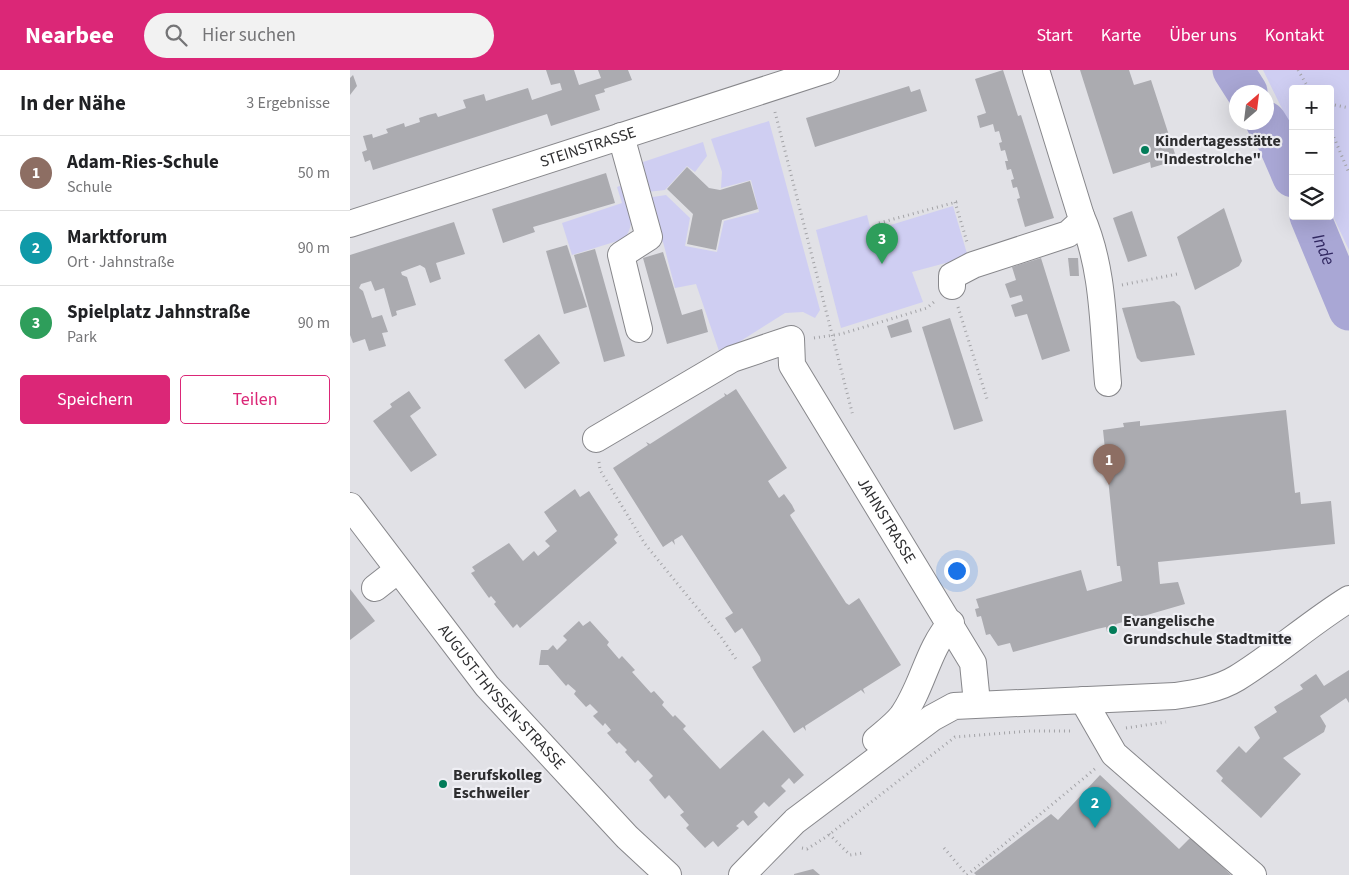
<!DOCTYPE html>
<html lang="de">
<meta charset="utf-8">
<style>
body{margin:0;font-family:"Source Sans 3",sans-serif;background:#f2f2f2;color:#202124}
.controls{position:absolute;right:15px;top:15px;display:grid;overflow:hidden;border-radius:5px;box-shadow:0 5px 20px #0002}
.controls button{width:45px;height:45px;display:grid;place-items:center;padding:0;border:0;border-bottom:1px solid #e0e0e0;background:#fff;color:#202124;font:25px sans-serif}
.compass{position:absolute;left:879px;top:15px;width:45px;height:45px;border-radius:50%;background:#fff;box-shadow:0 5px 20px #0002;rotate:28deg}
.you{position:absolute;left:606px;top:500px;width:18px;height:18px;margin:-12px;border:4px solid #fff;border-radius:50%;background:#1a73e8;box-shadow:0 0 0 8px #1a73e833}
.badge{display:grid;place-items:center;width:32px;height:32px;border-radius:50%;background:#db2777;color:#fff;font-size:16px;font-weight:700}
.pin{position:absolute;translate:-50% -41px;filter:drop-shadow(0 1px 2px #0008)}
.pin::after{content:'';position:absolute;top:26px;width:18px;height:15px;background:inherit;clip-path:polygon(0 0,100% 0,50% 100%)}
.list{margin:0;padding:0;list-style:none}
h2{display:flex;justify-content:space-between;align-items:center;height:65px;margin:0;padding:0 20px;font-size:21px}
h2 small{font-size:16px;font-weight:400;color:#757577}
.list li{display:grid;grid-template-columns:32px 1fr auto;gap:15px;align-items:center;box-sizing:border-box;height:75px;padding:0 20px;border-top:1px solid #e0e0e0}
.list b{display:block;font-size:19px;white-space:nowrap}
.list p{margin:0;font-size:16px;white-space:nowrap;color:#757577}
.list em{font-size:16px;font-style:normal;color:#757577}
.actions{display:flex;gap:10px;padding:15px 20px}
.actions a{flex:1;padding:11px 0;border:1px solid #db2777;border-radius:5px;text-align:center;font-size:18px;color:#db2777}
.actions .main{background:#db2777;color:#fff}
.icon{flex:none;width:28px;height:28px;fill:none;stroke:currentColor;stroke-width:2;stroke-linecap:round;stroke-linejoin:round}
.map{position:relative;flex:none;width:999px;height:805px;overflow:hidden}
header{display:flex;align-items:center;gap:30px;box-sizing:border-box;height:70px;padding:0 25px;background:#db2777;color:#fff}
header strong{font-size:24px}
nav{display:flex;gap:28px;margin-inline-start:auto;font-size:18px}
.search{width:350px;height:45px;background:#f2f2f2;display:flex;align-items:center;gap:12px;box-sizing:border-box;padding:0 18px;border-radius:28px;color:#757577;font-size:19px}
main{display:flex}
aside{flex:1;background:#fff}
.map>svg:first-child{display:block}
.green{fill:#cfcef2}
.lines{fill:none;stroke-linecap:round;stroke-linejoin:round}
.river{stroke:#a9a7d5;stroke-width:41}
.building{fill:#ababb0}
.minor-casing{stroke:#87878b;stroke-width:28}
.path{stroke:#a3a3a7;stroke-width:3;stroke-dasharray:1 4;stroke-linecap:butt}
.minor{stroke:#fff;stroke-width:26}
.poi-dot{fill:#027c59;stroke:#efeff4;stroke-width:2}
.labels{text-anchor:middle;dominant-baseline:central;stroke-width:4.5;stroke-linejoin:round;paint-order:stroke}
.poi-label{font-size:16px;font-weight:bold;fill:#2e2e30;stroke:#efeff4;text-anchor:start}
.street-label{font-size:16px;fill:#2e2e30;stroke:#efeff4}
.water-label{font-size:18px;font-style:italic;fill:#312861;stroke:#efeff4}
</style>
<header>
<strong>Nearbee</strong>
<div class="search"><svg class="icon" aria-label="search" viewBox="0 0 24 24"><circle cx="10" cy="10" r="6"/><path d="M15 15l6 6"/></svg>Hier suchen</div>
<nav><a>Start</a><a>Karte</a><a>Über uns</a><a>Kontakt</a></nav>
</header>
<main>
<aside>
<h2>In der Nähe<small>3 Ergebnisse</small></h2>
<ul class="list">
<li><span class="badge" style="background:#8d6e63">1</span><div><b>Adam-Ries-Schule</b><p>Schule</p></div><em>50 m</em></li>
<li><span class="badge" style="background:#0f9aa8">2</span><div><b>Marktforum</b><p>Ort · Jahnstraße</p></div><em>90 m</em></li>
<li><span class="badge" style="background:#2e9e5b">3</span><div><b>Spielplatz Jahnstraße</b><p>Park</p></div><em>90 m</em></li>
</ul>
<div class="actions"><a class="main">Speichern</a><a>Teilen</a></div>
</aside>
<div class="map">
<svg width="999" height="805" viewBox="0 0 999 805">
<rect width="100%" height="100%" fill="#e1e1e6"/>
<g class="green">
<path d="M913,0H999V180L980,140V19H943V61Z"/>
<path d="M419,51L470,240L465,248L453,242L435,243L370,284L346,214L325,218L313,172L306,166L296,128L316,125L340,148L335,176L367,182L374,151L409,142L401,110L371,118L372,102L361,69Z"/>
<path d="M353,72L357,86L345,102L337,96L315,120L297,122L293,92Z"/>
<path d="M278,113C280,132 287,154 274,169L222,185L212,153L272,133L267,117Z"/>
<path d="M603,136L618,187L562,202L573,232L491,258L466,160L517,145L521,161Z"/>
</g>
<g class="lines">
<g class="river">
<path d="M883,0L897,22"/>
<path d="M916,52L927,70L943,107"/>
<path id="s1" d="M960,146L999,240"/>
</g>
</g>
<g class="building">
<path d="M196,0H224L229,15L251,8L248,0H278L282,10L254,19L255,22L245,25L250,40L201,56L197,44L23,100L20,90L15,92L12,82L17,80L13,66L22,64L23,68L38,63L36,59L54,53L55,57L70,52L69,48L78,45L86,43L88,47L116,38L113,30L134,24L136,31L178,18L182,30L212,20L210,13L201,15Z"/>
<path d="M653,0L668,46L671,45L704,148L675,157L667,129L670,128L667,117L663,118L661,110L664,109L661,99L657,100L655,91H658L655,80L651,81L649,73L652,72L649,61L645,62L643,54L630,58L627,46L636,43L625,9Z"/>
<path d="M730,0H779L784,15L801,10L827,90L801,98L800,92L763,104Z"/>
<path d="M3,5L7,16L0,25V8Z"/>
<path d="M559,16L561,22L570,19L577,41L465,77L456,48Z"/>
<path d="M337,97L359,118L370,120L400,111L408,139L372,150L366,180L337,174L343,144L317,119Z"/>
<path d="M256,103L265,133L183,157L185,162L153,173L142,139Z"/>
<path d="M874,138L892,191L889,196L845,220L827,167Z"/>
<path d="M782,141L797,186L778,192L763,148Z"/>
<path d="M104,152L115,184L86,193L91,209L80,213L75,198L70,195L51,202L52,205L57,207L66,235L46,241L47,245L42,247L34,218L25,221L21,211L11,214L9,218L13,221L22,248L32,245L38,262L32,263L36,276L19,281L15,269L3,273L0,265V185Z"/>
<path d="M217,175L237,237L214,244L196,181Z"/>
<path d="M245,179L275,286L254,292L224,185Z"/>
<path d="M313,182L332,245L352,239L358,262L317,274L293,188Z"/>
<path d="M691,188L720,281L692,290L677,244L665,247L661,235L673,231L671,225L660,228L655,214L666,210L662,197Z"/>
<path d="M718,188H728L729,206H720Z"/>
<path d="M824,231L830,236L845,285L791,292L787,288L772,238Z"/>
<path d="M600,248L633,351L604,360L572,257Z"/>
<path d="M558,249L562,262L541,268L537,256Z"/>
<path d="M189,264L210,293L175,319L154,290Z"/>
<path d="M386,319L437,398L418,411L429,428L434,424L442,435L445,441L440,445L441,447L496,533L499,535L509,528L551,595L513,619L515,624L511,620L455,656L456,661L453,657L444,663L408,607L402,597L411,591L410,587L392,558L385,563L375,548L383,543L332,465L324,470L325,475L322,471L313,477L263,398L298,375L296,372L300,374L375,326L374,323L377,325Z"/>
<path d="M59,321L71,338L60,346L87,385L61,402L23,351L42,337L40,334Z"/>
<path d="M936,340L945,423L950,422L951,434L981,431L985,474L808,492L810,514L828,512L835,534L766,554L768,559L763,560L757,562L756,557L747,559L663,582L660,573L648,576L640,564L636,565L631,546L627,547L625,539L629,538L626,529L731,500L737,521L772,511L770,496H767L753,360L774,357L773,353L790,351V356Z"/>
<path d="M225,419L230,427L239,421L268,465L264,469L267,473L170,558L167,554L163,558L144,534L146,532L141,526L139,528L121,503L125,501L122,497L159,473L173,491L184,481L188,486L200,476L195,471L207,461L194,442Z"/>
<path d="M0,519L25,551L0,570Z"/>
<path d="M229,551L233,556L240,551L259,572L257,575L269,589L272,586L285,600L282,602L301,623L304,621L314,632L312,635L323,647L325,645L336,656L333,659L370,699L413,660L454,705L444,714L439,708L431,716L436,721L419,737L414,732L404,742L408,747L398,756L393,750L386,756L389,758L368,777L363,771L355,778L336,758L339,755L330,745L334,742L319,725L315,729L299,710L303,706L288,690L285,693L275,682L277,680L269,672L267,674L257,663L261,660L255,653L253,656L243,646L248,642L240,634L236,637L224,624L226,621L218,614L216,616L198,595H189L191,580H198L203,575L207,580L217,570L213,566Z"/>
<path d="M999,600V633L996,628L970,646L976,656L974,662L933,688L951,704L911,748L871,711L873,708L866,701L889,676L896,683L910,668L904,657L927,642L924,637L953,619L950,615L966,604L974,616Z"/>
<path d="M750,705L829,779L841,767L881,805H626L624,803L701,744L708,750Z"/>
<path d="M463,799L470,805H444V804Z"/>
</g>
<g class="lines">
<defs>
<g id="minor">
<path d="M271,66L299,167L271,185L289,259"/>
<path d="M731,146C754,197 753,258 758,313"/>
<path id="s2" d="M0,154L476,0"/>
<path d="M602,216V206L623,195L718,164L730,153L731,146L686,0"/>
<path id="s3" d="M246,369L382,289L441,269L442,295L623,593L627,633"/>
<path id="s4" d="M0,436L137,616L277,767L318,805"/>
<path d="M25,518L48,500"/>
<path d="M733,630L764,684L903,805"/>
<path d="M526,670C534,663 545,655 552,646C573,617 577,580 601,553"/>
<path d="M392,805L445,751L582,648L604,636L825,626C846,623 869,619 887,608C926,584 960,553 999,529"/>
</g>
</defs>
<use href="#minor" class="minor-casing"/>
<g class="path">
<path d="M948,0L959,19"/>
<path d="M980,34L999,38"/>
<path d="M425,42L503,346"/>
<path d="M980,58L999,103"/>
<path d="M605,132L617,172"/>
<path d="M529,153L610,131"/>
<path d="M772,215L827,204"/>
<path d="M608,237L638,332"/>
<path d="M464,268L491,264L577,238L584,232"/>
<path d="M249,392L250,400L295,474L371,567L388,592"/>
<path d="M776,658L816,652"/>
<path d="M479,764L500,785L513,783"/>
<path d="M452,778L457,779L476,767L605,667L680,661H722"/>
<path d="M594,778L617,805"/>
<path d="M617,805L746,698"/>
</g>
<use href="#minor" class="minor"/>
</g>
<g class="poi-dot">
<circle cx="795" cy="80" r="5"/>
<circle cx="763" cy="560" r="5"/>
<circle cx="93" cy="714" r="5"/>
</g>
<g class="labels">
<g class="poi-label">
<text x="805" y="71">Kindertagesstätte<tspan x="805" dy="18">"Indestrolche"</tspan></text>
<text x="773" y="551">Evangelische<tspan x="773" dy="18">Grundschule Stadtmitte</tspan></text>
<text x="103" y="705">Berufskolleg<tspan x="103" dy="18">Eschweiler</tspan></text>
</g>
<g class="street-label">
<text stroke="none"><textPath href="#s2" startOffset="250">STEINSTRASSE</textPath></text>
<text stroke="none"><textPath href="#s3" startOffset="428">JAHNSTRASSE</textPath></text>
<text stroke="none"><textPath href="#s4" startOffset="244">AUGUST-THYSSEN-STRASSE</textPath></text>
</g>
<g class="water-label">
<text stroke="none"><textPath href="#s1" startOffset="36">Inde</textPath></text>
</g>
</g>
</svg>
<div class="controls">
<button>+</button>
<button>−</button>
<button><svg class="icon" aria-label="layers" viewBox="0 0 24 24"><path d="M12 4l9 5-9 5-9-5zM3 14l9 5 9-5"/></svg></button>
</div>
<svg class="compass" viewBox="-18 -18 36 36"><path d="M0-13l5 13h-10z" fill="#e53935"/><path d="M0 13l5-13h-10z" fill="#757577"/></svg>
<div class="you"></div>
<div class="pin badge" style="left:759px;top:415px;background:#8d6e63">1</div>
<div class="pin badge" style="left:745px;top:758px;background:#0f9aa8">2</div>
<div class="pin badge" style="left:532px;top:194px;background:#2e9e5b">3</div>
</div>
</main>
